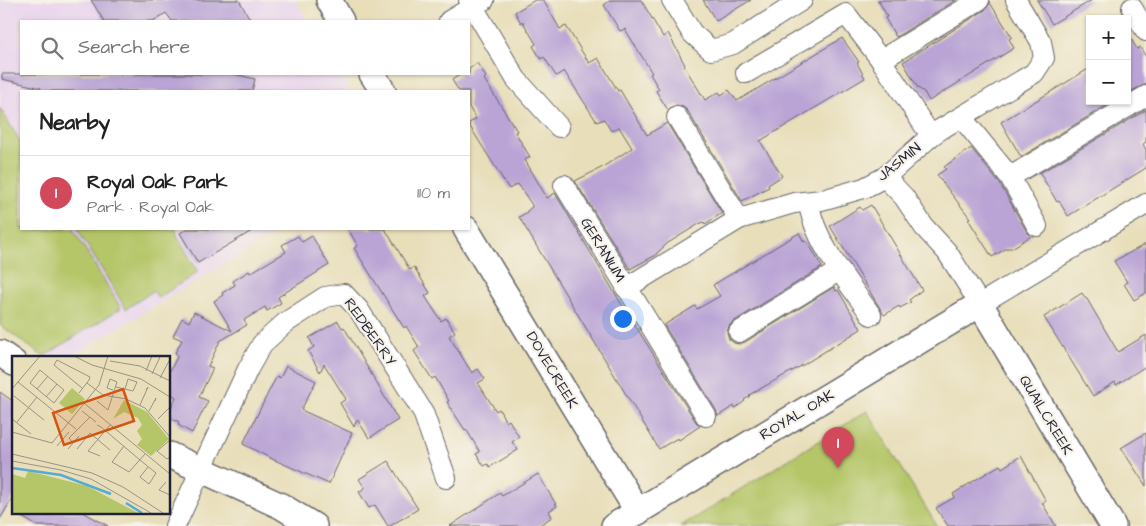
<!DOCTYPE html>
<meta charset="utf-8">
<style>
body{margin:0;font-family:"Architects Daughter",sans-serif;background:#f2f2f2;color:#222}
.controls{position:absolute;right:15px;top:15px;display:grid;overflow:hidden;border-radius:0px;box-shadow:0 1px 4px #0004}
.controls button{width:45px;height:45px;display:grid;place-items:center;padding:0;border:0;border-bottom:1px solid #e0e0e0;background:#fff;color:#222;font:25px sans-serif}
.you{position:absolute;left:622px;top:318px;width:18px;height:18px;margin:-12px;border:4px solid #fff;border-radius:50%;background:#1a73e8;box-shadow:0 0 0 8px #1a73e833}
.badge{display:grid;place-items:center;width:32px;height:32px;border-radius:50%;background:#d1495b;color:#fff;font-size:16px;font-weight:700}
.pin{position:absolute;translate:-50% -41px;filter:drop-shadow(0 1px 2px #0008)}
.pin::after{content:'';position:absolute;top:26px;width:18px;height:15px;background:inherit;clip-path:polygon(0 0,100% 0,50% 100%)}
.list{margin:0;padding:0;list-style:none}
h2{display:flex;justify-content:space-between;align-items:center;height:65px;margin:0;padding:0 20px;font-size:21px}
h2 small{font-size:16px;font-weight:400;color:#767676}
.list li{display:grid;grid-template-columns:32px 1fr auto;gap:15px;align-items:center;box-sizing:border-box;height:75px;padding:0 20px;border-top:1px solid #e0e0e0}
.list b{display:block;font-size:19px;white-space:nowrap}
.list p{margin:0;font-size:16px;white-space:nowrap;color:#767676}
.list em{font-size:16px;font-style:normal;color:#767676}
.icon{flex:none;width:28px;height:28px;fill:none;stroke:currentColor;stroke-width:2;stroke-linecap:round;stroke-linejoin:round}
.map{position:relative;flex:none;width:1146px;height:526px;overflow:hidden}
.search{position:absolute;background:#fff;box-shadow:0 1px 4px #0004;left:20px;top:20px;width:450px;height:55px;display:flex;align-items:center;gap:12px;box-sizing:border-box;padding:0 18px;border-radius:0px;color:#767676;font-size:19px}
.panel{position:absolute;background:#fff;box-shadow:0 1px 4px #0004;left:20px;top:90px;width:450px;height:140px;border-radius:0px}
.map>svg:first-child{display:block}
.built{fill:#e8d2ee}
.green{fill:#b5c669;stroke:#6c7452}
.building{fill:#baa4d5}
.lines{fill:none;stroke-linecap:round;stroke-linejoin:round}
.minor-casing{stroke:#676467;stroke-width:22}
.tertiary-casing{stroke:#676467;stroke-width:28}
.minor{stroke:#fff;stroke-width:20}
.tertiary{stroke:#fff;stroke-width:25}
.labels{text-anchor:middle;dominant-baseline:central;stroke-width:4.5;stroke-linejoin:round;paint-order:stroke}
.street-label{font-size:15px;fill:#22223b;stroke:#f7f3e8}
.inset-river{fill:none;stroke:#54acd1;stroke-width:2.5}
.inset-road{fill:none;stroke:#999387;stroke-width:1}
.view{fill:#d45411;fill-opacity:0.15;stroke:#d45411;stroke-width:2.5}
.inset-edge{fill:none;stroke:#22223b;stroke-width:2.5}
</style>
<div class="map">
<svg width="1146" height="526" viewBox="0 0 1146 526">
<rect width="100%" height="100%" fill="#f7f3e8"/>
<filter id="ink" filterUnits="userSpaceOnUse"><feTurbulence type="fractalNoise" baseFrequency=".02" numOctaves="2"/><feDisplacementMap in="SourceGraphic" scale="10" xChannelSelector="R" yChannelSelector="G"/><feConvolveMatrix kernelMatrix="1 2 1 2 8 2 1 2 1" color-interpolation-filters="sRGB"/></filter>
<filter id="wash" filterUnits="userSpaceOnUse"><feTurbulence type="fractalNoise" baseFrequency=".0096" numOctaves="4" result="noise"/><feDisplacementMap in="SourceGraphic" scale="20" xChannelSelector="R" yChannelSelector="G"/><feGaussianBlur stdDeviation="1.12" result="paint"/><feColorMatrix in="noise" values="0 0 0 0 0 0 0 0 0 0 0 0 0 0 0 0 0 1.4 0 .05"/><feComposite in="paint" operator="in"/></filter>
<g filter="url(#wash)">
<rect width="100%" height="100%" fill="#e8deba"/>
<path class="built" d="M0,0H296L308,21H21V74H340L351,91H21V229H283L70,357H46L0,324Z"/>
<g class="green">
<path d="M0,108L21,143V229H73L121,308L46,355H41L0,325Z"/>
<path d="M77,229H176L177,235L198,272L158,298L153,291L126,309Z"/>
<path d="M867,411L937,526H681Z"/>
</g>
<g id="blocks">
<g class="building">
<path d="M91,0H239L251,21H172L166,13L153,21H104Z"/>
<path d="M535,0H543L560,29L566,26L589,63L598,58L618,91L620,90L647,135L667,123L722,213L705,224L704,222L699,224L668,243L656,254V255L630,269L575,181L601,168L632,148L619,127L611,131L604,119L597,122L564,71L556,76L544,57L541,59L533,46L536,44L523,22L521,23L515,12Z"/>
<path d="M611,0H641L663,37L668,33L685,65L684,66L705,100L719,92L721,95L729,90L737,101L842,38L859,62L857,63L865,78L760,141L782,176L768,185L769,187L742,201L687,110L683,107L677,105L671,107L668,110L656,91L659,89L650,74L652,73L625,29L620,31L604,5Z"/>
<path d="M703,0H751L716,21Z"/>
<path d="M878,0H956L896,37L885,18L887,17L886,14Z"/>
<path d="M1037,0H1092L1052,24Z"/>
<path d="M990,3L1012,37L1009,39L1014,48L929,101L924,92L918,88L903,62L985,10Z"/>
<path d="M1127,32L1137,49L1140,47L1146,57V84L1127,93Z"/>
<path d="M477,63L486,77L484,79L517,131L515,132L530,157L525,160L547,198L555,193L616,295L696,422L700,426L679,440L678,438L674,440L659,449L519,217L527,212V211L532,207V205L518,184L509,189L469,125V123L476,119L469,107V91H459L452,80L461,74H469V69Z"/>
<path d="M1090,68V101H1114L1021,157L1001,122Z"/>
<path d="M2,74H234L255,79L252,91H40L41,88L2,79Z"/>
<path d="M1146,110V142L1143,144L1146,150V168L1068,216L1059,201L1057,202L1040,173Z"/>
<path d="M971,148L1000,184L1027,232L1031,236L1012,248H1007L992,257L968,219L970,218L937,175L946,169L944,167Z"/>
<path d="M871,205L922,290L909,300L911,302L900,308L899,306L884,315L830,226L860,207L862,210Z"/>
<path d="M187,229H255L198,263L180,233Z"/>
<path d="M348,229H385L410,270L414,267L430,293L425,296L441,321L446,318L455,332L449,336L472,373L478,369L485,379L478,383L496,411L499,409L506,422L509,420L519,437L512,442L518,450L490,467L488,464L484,466L476,454L480,452L466,429L465,430L447,402L449,401L435,377L432,379L414,351L419,347L406,326L404,328L354,248L358,246Z"/>
<path d="M799,233L804,242L806,241L810,246L822,267L733,322L729,326L727,332L729,339L734,343L739,344L745,342L834,287L836,291L838,290L861,329L803,365L749,395L750,396L744,400L745,401L735,408L734,406L718,416L716,410L664,325L695,306L697,309L720,296L713,285Z"/>
<path d="M298,236L302,242L312,236L329,265L278,297L281,303L267,311L265,307L244,320L247,325L220,341L208,366L213,368L199,397L208,401L192,433L178,425L179,422L169,417V412L176,397L169,393V373L178,355L175,353L182,340L173,336L182,318L189,322L194,312L232,331L214,301L223,295L222,293L235,285L233,281L249,271L250,273L286,252L282,245Z"/>
<path d="M1146,244V293L1134,300L1124,284L1127,282L1114,261Z"/>
<path d="M1082,293L1086,299H1087L1118,352L1146,335V366L1116,385L1115,382L1093,396L1044,317Z"/>
<path d="M338,321L342,328L344,327L398,420L369,438L357,419L354,427L340,403L346,399L324,364L320,372L308,351L314,347L309,338Z"/>
<path d="M286,366L316,381L301,410L352,433L329,484L270,458L243,444L268,393L277,376L280,378Z"/>
<path d="M0,392L14,402V496L0,519Z"/>
<path d="M1146,433V486L1121,448Z"/>
<path d="M1021,456L1046,501L1042,503L1056,526H948L936,508L955,497L953,494L972,482L1000,465L1002,468Z"/>
<path d="M388,461L418,509L390,526H388L375,505L369,508L359,492L365,488L359,479Z"/>
<path d="M538,474L557,506L549,511L552,517L538,526H450L500,493L502,496Z"/>
<path d="M14,512H83L108,526H37Z"/>
</g>
</g>
</g>
<g filter="url(#ink)">
<use href="#blocks" fill-opacity="0" stroke="#676467" stroke-width="1"/>
<g class="lines">
<defs>
<g id="minor">
<path d="M469,0L516,79L559,127"/>
<path d="M672,0L692,33L711,50L733,44L802,0"/>
<path d="M1132,8L1146,31"/>
<path d="M449,21L484,0"/>
<path d="M881,60L979,0"/>
<path d="M746,73L846,14L881,60L931,136"/>
<path d="M677,117L739,219"/>
<path d="M962,118L1010,177L1037,226"/>
<path d="M885,177L904,197L924,227L947,252L980,304L1146,204"/>
<path d="M1010,177L1146,96"/>
<path d="M564,185L706,416"/>
<path d="M809,202C812,238 850,285 871,315"/>
<path d="M626,288L739,219L794,203L822,200L864,188L885,177L931,136L941,129L1034,73L1044,58L1041,42L1016,0"/>
<path d="M739,332L840,270"/>
<path d="M175,526L248,369L262,344L285,323L325,297L344,294L359,310L423,412L446,478"/>
</g>
<g id="tertiary">
<path d="M329,0L341,21"/>
<path d="M372,74L383,91"/>
<path d="M466,229L638,512"/>
<path d="M0,353L14,363"/>
<path d="M169,455L281,506L314,526"/>
<path d="M614,526L980,304L1113,526"/>
</g>
</defs>
<use href="#minor" class="minor-casing"/>
<use href="#tertiary" class="tertiary-casing"/>
<use href="#minor" class="minor"/>
<use href="#tertiary" class="tertiary"/>
</g>
</g>
<g class="labels">
<g class="street-label">
<text transform="translate(899 162) rotate(-39)">JASMIN</text>
<text transform="translate(603 250) rotate(59)">GERANIUM</text>
<text transform="translate(370 332) rotate(55)">REDBERRY</text>
<text transform="translate(552 370) rotate(59)">DOVECREEK</text>
<text transform="translate(797 415) rotate(-31)">ROYAL OAK</text>
<text transform="translate(1046 415) rotate(59)">QUAILCREEK</text>
</g>
</g>
<g transform="translate(12 356)">
<rect width="158" height="158" fill="#e8deba"/>
<path d="M60,32L73,43L60,58L47,47ZM112,44L135,56L157,83L139,100L125,89L130,83L125,75L130,69L126,62L112,56L101,63ZM16,115L75,130L126,157H0V118L13,122Z" fill="#b5c669"/>
<path class="inset-river" d="M0,112L49,119L99,138M114,147L130,157"/>
<path class="inset-road" d="M62,0L80,9L129,23L158,41M98,5L128,10L158,25M28,14L52,34L42,47L18,27ZM134,15L140,0M140,18L148,1M148,22L157,5M6,26L64,73M75,27L91,39L114,43L133,52L158,81M104,31L121,35L125,26L116,23L113,33M0,33L28,0M25,33L36,20M67,37L77,24L78,21L45,4L42,9L70,32M2,40L32,64M34,41L45,28M85,45L96,54L105,26L98,23L95,32L101,34M72,47L158,118M128,49L136,31L134,34M70,55L84,66M137,55L144,42L143,45M0,63L19,78M146,63L157,52M5,66L25,41M85,69L89,71L128,104L144,117L137,128L128,121L136,111M0,76L40,87L87,29L96,0M158,84L145,95L155,103L158,101M61,87L57,82L78,61M45,90L57,76M112,90L100,106L117,116L133,98M56,93L67,80M65,93L78,77L98,94M0,98L80,117L111,131L151,157M88,100L76,95L98,69M0,105L49,114L79,123L139,157M154,126L147,134L158,139"/>
<path class="view" d="M111,33L122,65L52,89L41,57Z"/>
<rect width="158" height="158" class="inset-edge"/>
</g>
</svg>
<div class="controls">
<button>+</button>
<button>−</button>
</div>
<div class="you"></div>
<div class="pin badge" style="left:838px;top:468px">1</div>
<div class="search"><svg class="icon" aria-label="search" viewBox="0 0 24 24"><circle cx="10" cy="10" r="6"/><path d="M15 15l6 6"/></svg>Search here</div>
<section class="panel">
<h2>Nearby<small></small></h2>
<ul class="list">
<li><span class="badge">1</span><div><b>Royal Oak Park</b><p>Park · Royal Oak</p></div><em>110 m</em></li>
</ul>
</section>
</div>
